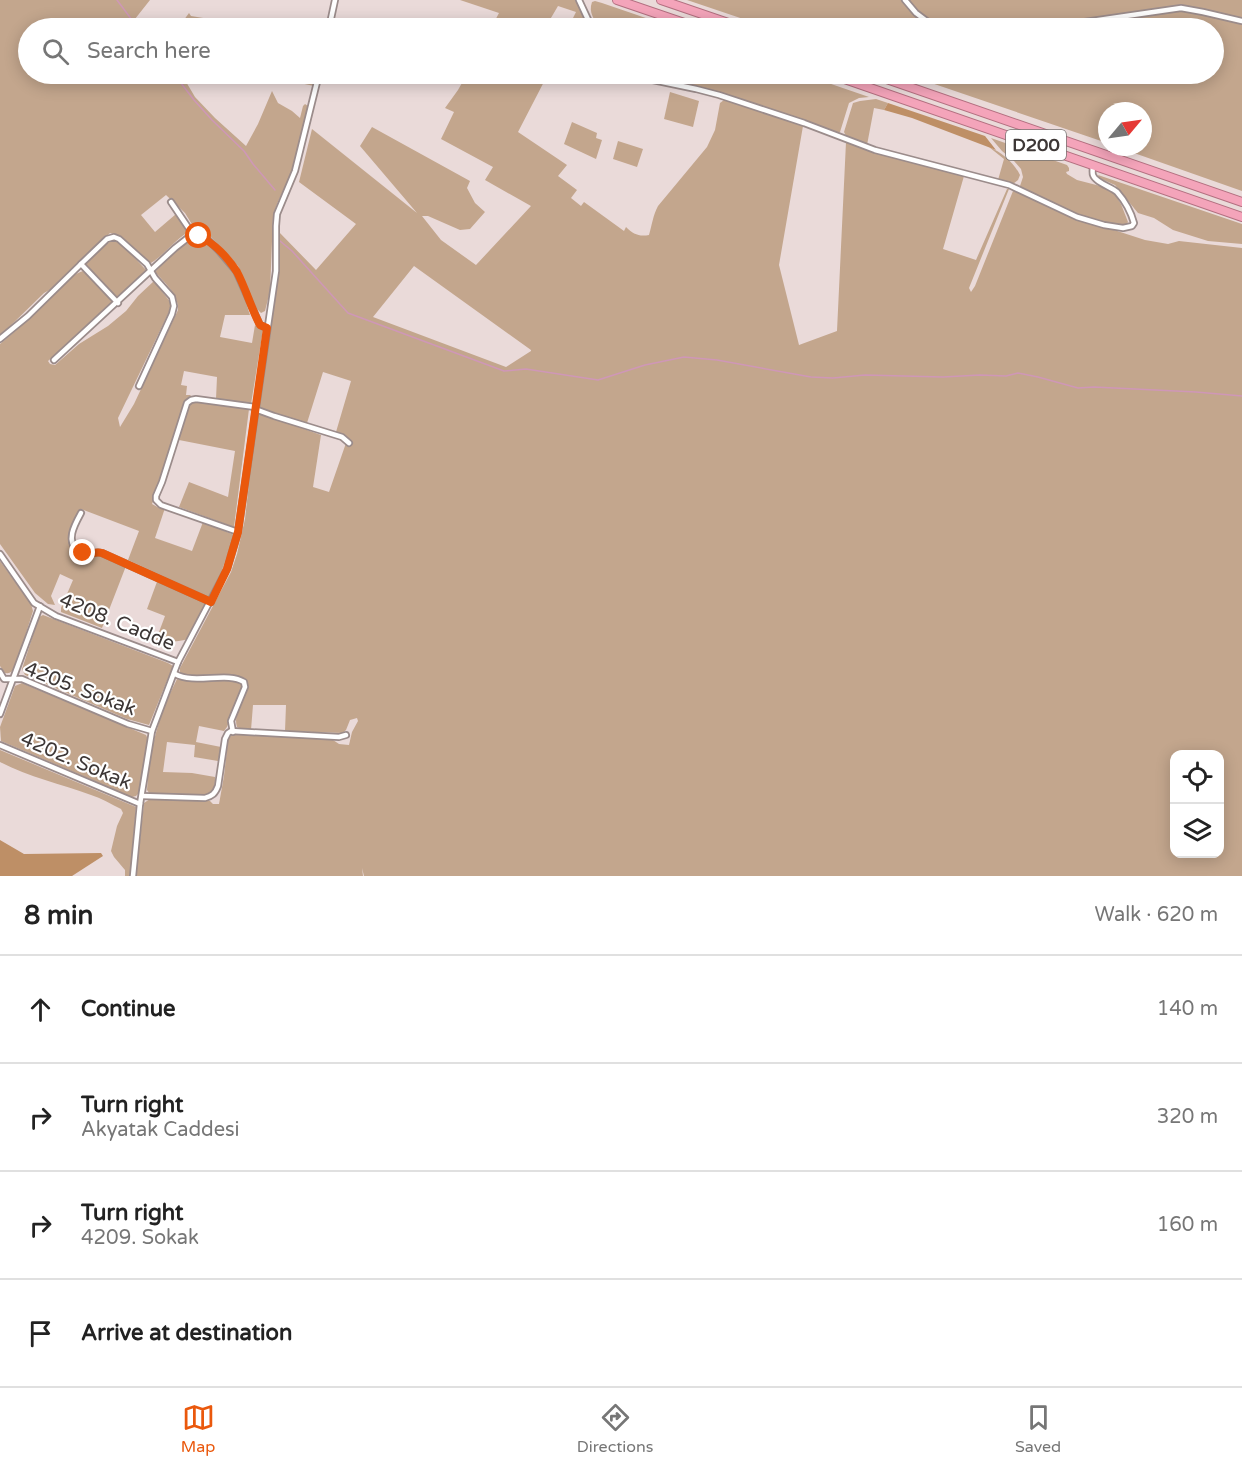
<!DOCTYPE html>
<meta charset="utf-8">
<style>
body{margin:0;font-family:"Varela Round",sans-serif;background:#f2f2f2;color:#222}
.controls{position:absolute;right:18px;bottom:18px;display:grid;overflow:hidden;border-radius:12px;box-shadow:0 3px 15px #0003}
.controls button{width:54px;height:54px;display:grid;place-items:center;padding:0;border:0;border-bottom:2px solid #e0e0e0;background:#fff;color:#222;font:30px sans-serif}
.compass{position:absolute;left:1098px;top:102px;width:54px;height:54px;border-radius:50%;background:#fff;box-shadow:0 3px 15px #0003;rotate:61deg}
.stop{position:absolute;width:18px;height:18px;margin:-14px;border:4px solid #ea580c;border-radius:50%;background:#fff}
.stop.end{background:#ea580c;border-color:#fff;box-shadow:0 2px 6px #0008}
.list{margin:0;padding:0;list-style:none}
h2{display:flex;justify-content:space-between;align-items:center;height:78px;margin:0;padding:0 24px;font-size:26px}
h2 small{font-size:20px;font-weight:400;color:#767676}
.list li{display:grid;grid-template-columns:39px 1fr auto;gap:18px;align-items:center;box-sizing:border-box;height:108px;padding:0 24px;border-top:2px solid #e0e0e0}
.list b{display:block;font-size:22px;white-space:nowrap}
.list p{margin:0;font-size:20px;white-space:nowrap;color:#767676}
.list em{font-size:20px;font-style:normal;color:#767676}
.icon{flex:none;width:33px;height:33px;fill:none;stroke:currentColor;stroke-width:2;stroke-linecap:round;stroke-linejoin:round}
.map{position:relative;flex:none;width:1242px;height:876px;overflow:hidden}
.search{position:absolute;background:#fff;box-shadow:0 3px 15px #0003;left:18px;right:18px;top:18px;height:66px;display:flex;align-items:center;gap:15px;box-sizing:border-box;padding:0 21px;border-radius:33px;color:#767676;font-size:22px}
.sheet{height:510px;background:#fff}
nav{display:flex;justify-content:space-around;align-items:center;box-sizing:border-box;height:84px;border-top:2px solid #e0e0e0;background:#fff;font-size:16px;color:#767676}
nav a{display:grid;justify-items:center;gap:3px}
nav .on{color:#ea580c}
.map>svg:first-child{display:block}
.green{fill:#c3a68d;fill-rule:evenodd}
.forest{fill:#be8f66}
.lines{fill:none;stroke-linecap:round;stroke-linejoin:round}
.stream{stroke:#cf97b7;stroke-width:1.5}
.minor-casing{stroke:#9b8c8b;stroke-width:8}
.trunk-casing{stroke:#b37080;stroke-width:10}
.minor{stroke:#fff;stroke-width:4.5}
.trunk{stroke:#f4a4ba;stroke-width:8}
.route{stroke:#ea580c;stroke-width:8}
.labels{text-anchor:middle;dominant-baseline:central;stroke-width:4.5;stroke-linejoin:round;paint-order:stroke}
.shield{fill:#fff;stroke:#777372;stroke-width:1.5}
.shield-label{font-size:18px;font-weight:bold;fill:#3d3736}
.street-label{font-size:20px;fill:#3d3736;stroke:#fff}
</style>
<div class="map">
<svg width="1242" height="876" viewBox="0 0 1242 876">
<rect width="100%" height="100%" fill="#eadad9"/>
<g class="green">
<path d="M0,0H150L135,19L142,28H28V74H182V75L195,97L215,118L246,146L258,124L272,91L278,103L292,111L300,118L303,106L305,104L308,106V109C302,131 298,156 289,177C284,190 276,203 273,217L270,291L265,311L261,313L257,309L238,266L209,235L196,231L185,213L166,195L141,215L155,232L176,214L188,232C174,241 165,254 151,263L122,237L110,233L53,288L44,293L0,336Z"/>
<path d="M460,0H575L584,15L590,28H568L576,12L558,6L548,23L563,28H491L499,13Z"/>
<path d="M687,0H1242V191L1117,147H1143V111H1107V143L905,74H1214V28H770Z"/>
<path d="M595,1L602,3L675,28H598C595,19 588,13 592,2Z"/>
<path d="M189,13L191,16L258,27V28H186L187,26L185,21L184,28H178Z"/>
<path d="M257,74H317L314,86Z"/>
<path d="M467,74H548L518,132L567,165L558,176L577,190L571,198L581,206L584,202L624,231L626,227C633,234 639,237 649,235C652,225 653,215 658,206L707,147L715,130L720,103L724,100L737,103L803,126L779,265L799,345L837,331L846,142L964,176L943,249L976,260L1007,189H1009L969,288L971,292L975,286L1013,191L1077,218L1145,240L1168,244L1179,241L1242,248V876H364L362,868L363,876H136L144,803L150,799L210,801L213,804H219L224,776L228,740L232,734L333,740L339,744L349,745L352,732L358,721L357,718L350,720L346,730L343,733L285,731L286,705H253L251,730L241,729L237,727C232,711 248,698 246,681C232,672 202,677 186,677L180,675V668L231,572L237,554L245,519L257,411L287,423L321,435L313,487L329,492L346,443L340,440L336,432L351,381L323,372L307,423C294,419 266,415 257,404L265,365L279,250V232L316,270L356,224L299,182L312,129L417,213L360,146L372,127L470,181L467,188L475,203L485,212L470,229L460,230L428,216H422L441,240L476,265L531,206L485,180L493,167L441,139L454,112L445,108L458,90ZM414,266L531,350V351L506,367L373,317ZM1174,754H1220V854H1174Z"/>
<path d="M635,74H802L869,97L859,98L849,103L840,132L837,133L707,89L684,83Z"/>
<path d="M670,92L699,101L693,127L664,119Z"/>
<path d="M876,99L888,103L884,110L874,108L867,145L847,138L844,132L853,103L860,101Z"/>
<path d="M572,122L597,133L596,138L602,140L596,159L564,144Z"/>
<path d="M991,138L1067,165L1069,168V171L1066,172L1067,174L1077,180L1108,188L1114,193L1121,204L1128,222L1126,225C1095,227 1053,203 1025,191L1020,186L1023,177L1021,169L1014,161L1002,151Z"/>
<path d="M618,141L643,149L637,167L613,159Z"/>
<path d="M989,147C1002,152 1014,163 1020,175L1018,180L1013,184L998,180L1004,159Z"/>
<path d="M1098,175L1242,224V244L1208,241L1173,230L1154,218L1138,213L1115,185L1099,178Z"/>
<path d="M196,238C212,242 228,264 236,278C243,289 246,303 250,315H225L220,337L252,343L255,325L258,328L263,330L251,404L216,399L217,377L184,371L181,385L187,386L186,395H191L185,402L163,476L152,504L161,509L165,508L155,538L192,551L203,522L234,535L221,573L209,597L128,560L139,531L81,509L71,529L72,546L70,547L69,554L72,559C80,559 85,556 92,555C104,554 116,561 126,566L102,628L61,612V608L73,580L60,574L51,596L55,605L48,604L35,593L0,544V344C11,335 22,325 33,315C44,305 70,274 83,271L88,275L113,302L48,361L50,364L55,365L79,344L108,326L126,311L138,296L154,281L171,303L169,312L118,418L120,427L134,404L178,310C179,295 165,283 155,272C167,260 179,243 196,238Z"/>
<path d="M117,239L147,271L117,297L113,294L85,263L112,240Z"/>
<path d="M196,401L249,409L234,527L179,507L189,482L228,497L235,451L179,440L184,415L188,405Z"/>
<path d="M0,561L31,604L33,611L16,665C13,670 12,674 5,673L0,666Z"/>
<path d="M158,579L208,602L188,639C177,642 167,643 156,640L165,616L147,609Z"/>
<path d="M43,615L168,663L173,666L149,725L127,719L25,675L22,669L39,617Z"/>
<path d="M177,679L181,680L231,681L239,682L243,685L227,727L224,731L199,726L196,742L221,747L218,761L194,757L195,745L167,742L163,772L192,773L215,777C215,786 215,791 207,795L150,794L147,790C149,751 159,714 177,679Z"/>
<path d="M22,683L146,735L148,739L139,793L136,796L132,797L1,741L0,727L15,686Z"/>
<path d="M0,750L136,807L130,876H125V870L114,857L111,851L117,826L123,813L121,809C111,804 101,798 91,795C61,784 29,777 0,762Z"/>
</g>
<g class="forest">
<path d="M888,103L985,136L996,150L912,118L884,110Z"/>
<path d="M0,840L24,854L101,853L103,856L72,876H0Z"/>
</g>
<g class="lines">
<g class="stream">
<path d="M117,0L138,28"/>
<path d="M174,74L194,100L212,120L244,151L253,164L275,190"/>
<path d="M280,241L292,251L348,313L504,371L526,369L598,380L645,365L684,357L717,360L811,377L833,378L865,375L943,377L980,375L1006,376L1018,373L1038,377L1078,388L1094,387L1196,392L1242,396"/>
</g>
<defs>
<g id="minor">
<path d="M579,0L592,28"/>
<path d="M905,0L916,13L936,28"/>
<path d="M329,28L335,0"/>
<path d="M1043,28L1181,8L1203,12L1242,21"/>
<path d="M624,74L696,89L719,95L804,123L875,150L1009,185L1077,217L1104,225L1123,228L1132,226L1134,223C1131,212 1124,200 1117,192C1111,187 1095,182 1093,175C1092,173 1093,167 1093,165"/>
<path d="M171,202L194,236"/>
<path d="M118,303L81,264L107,239L114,237L119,239L147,264L155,278L172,297L174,306L172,314L139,386"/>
<path d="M0,339L28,316L81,264"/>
<path d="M54,360L175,248L189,237L199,235L207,239L219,251L236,271L260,325L267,328"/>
<path d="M255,409L274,416L342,437L349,443"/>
<path d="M81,513C75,524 65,541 78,551C81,553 84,554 87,554C94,554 96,551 102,553L211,602"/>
<path d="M238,532L161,505L156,500V496L162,482L187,403L191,400L196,399L255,407"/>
<path d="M0,554L34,603L56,616L178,662"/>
<path d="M0,672L4,679H22L128,724L152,731"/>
<path d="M175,674C195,685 227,671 244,682L245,687L231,721L233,732"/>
<path d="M0,714L40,606"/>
<path d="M0,745L140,804"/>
<path d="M142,796L205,798C212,796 215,794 218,786L225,739L228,733L231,731L339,737L346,735"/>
<path d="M133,876L140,804L152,731L178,662L227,569L238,532L276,271V226L277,214L295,171L319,74"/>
</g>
<g id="trunk">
<path d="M617,0L699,28"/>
<path d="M661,0L743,28"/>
<path d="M830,74L1242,217"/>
<path d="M872,74L1242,202"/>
</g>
</defs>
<use href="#minor" class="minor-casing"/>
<use href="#trunk" class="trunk-casing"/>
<use href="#minor" class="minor"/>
<use href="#trunk" class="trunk"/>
</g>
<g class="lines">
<path class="route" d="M83,553C90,555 95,551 102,553L211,602L227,569L238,532L267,328L260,325C251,308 246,289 237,272C228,258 214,243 199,236"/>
</g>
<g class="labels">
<rect class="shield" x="1006" y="130" width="60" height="30" rx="4.5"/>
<g class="shield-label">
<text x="1036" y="145">D200</text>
</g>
<g class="street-label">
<text transform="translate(117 622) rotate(22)">4208. Cadde</text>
<text transform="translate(80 689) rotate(21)">4205. Sokak</text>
<text transform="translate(76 761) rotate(23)">4202. Sokak</text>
</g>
</g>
</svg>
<div class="controls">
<button><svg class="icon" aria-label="locate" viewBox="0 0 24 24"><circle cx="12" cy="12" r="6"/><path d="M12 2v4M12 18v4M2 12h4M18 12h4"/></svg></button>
<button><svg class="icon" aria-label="layers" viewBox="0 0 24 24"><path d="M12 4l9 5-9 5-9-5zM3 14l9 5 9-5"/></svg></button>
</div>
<svg class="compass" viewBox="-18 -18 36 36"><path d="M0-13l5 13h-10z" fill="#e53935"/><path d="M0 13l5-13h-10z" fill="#767676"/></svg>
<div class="stop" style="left:199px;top:236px"></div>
<div class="stop end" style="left:83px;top:553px"></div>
<div class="search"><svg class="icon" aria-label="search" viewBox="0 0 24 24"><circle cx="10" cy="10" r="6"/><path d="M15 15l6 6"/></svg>Search here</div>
</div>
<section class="sheet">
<h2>8 min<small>Walk · 620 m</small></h2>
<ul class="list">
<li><svg class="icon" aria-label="ahead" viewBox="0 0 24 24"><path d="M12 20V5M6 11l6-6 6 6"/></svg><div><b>Continue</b></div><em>140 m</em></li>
<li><svg class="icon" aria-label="right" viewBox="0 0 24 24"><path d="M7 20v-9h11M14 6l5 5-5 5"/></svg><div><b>Turn right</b><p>Akyatak Caddesi</p></div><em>320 m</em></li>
<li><svg class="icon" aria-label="right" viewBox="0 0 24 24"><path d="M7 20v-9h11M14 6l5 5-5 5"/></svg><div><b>Turn right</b><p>4209. Sokak</p></div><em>160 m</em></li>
<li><svg class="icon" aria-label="arrive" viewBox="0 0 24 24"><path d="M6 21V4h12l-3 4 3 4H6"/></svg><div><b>Arrive at destination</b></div></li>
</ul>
</section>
<nav>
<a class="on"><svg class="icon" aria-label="map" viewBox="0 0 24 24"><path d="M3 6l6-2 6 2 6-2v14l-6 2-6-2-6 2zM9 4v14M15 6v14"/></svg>Map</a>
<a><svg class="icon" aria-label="directions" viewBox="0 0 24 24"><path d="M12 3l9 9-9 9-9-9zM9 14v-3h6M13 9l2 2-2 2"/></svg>Directions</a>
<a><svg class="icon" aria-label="saved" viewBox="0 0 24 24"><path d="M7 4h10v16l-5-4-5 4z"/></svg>Saved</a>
</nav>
